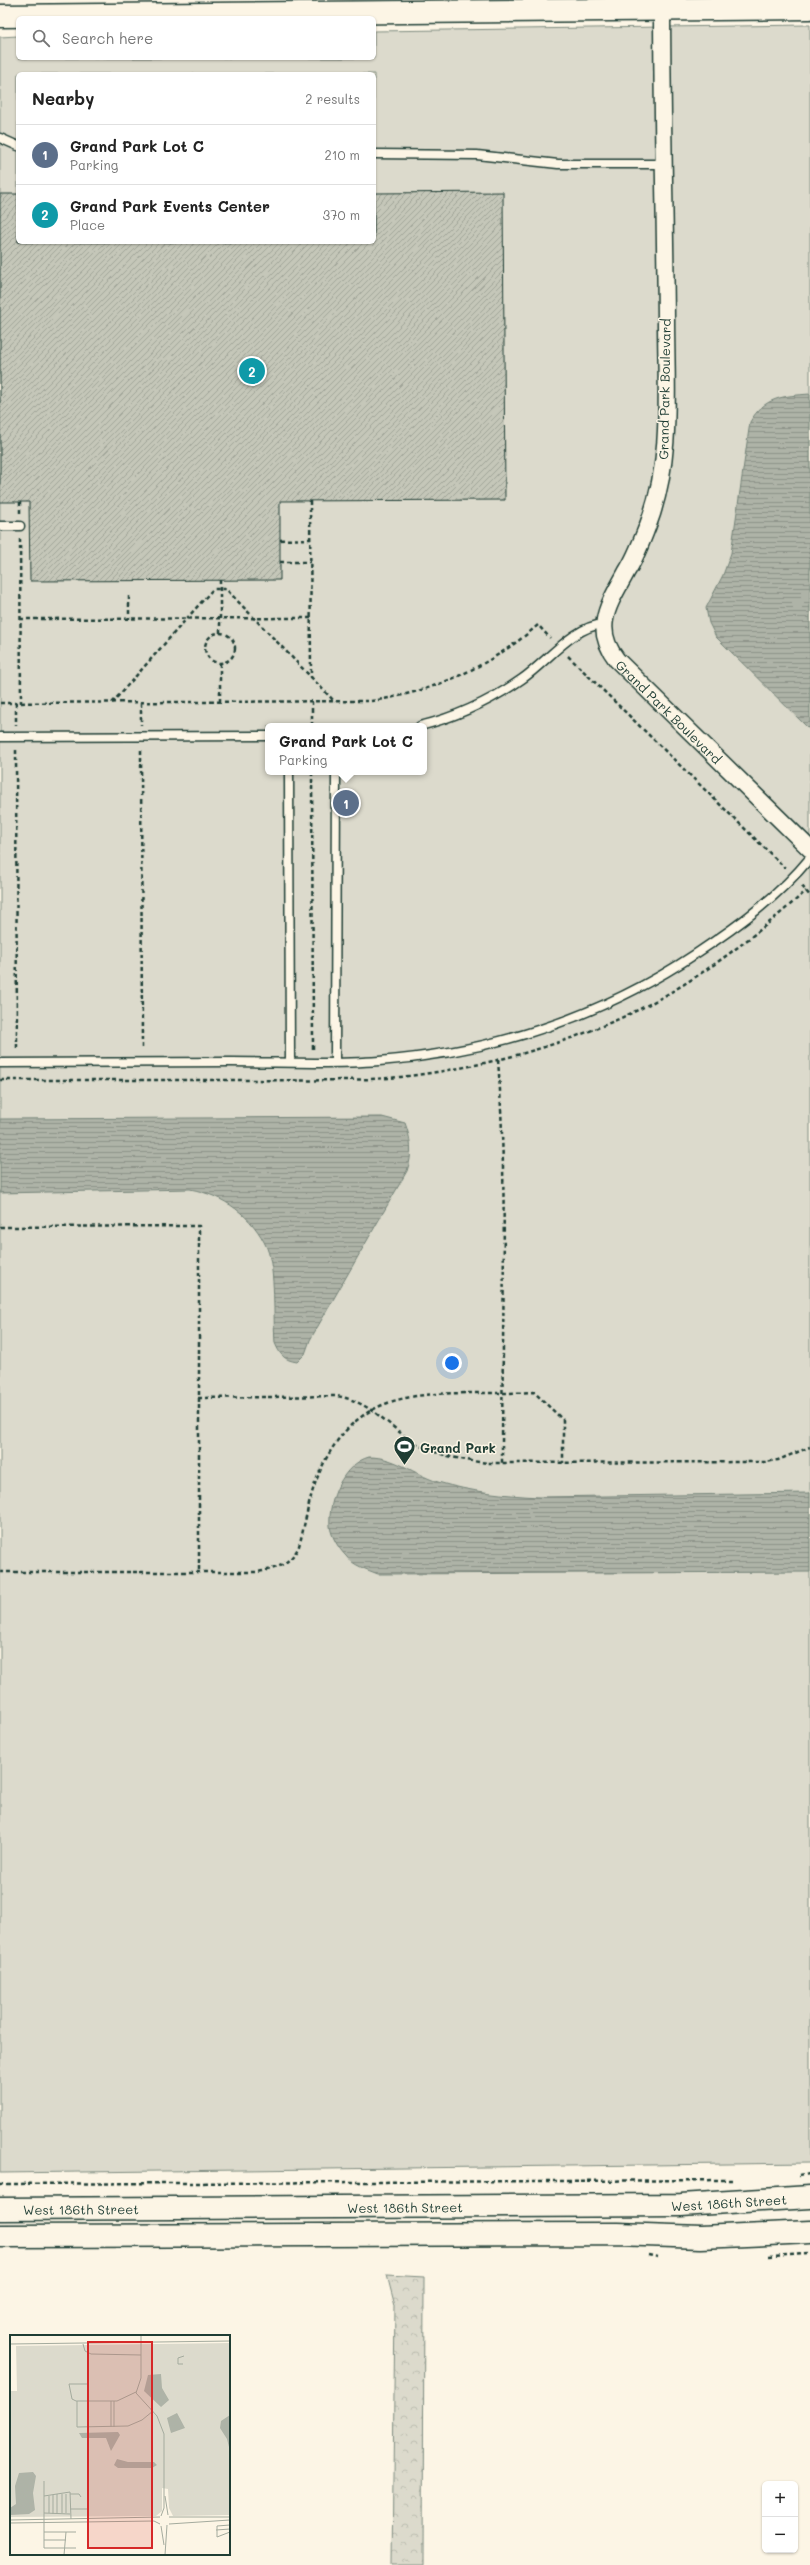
<!DOCTYPE html>
<meta charset="utf-8">
<style>
body{margin:0;font-family:Mali,sans-serif;background:#f6f6f6;color:#222}
.controls{position:absolute;right:12px;bottom:12px;display:grid;overflow:hidden;border-radius:6px;box-shadow:0 1px 3px #0004}
.controls button{width:36px;height:36px;display:grid;place-items:center;padding:0;border:0;border-bottom:1px solid #e0e0e0;background:#fff;color:#222;font:20px sans-serif}
.you{position:absolute;left:452px;top:1363px;width:14px;height:14px;margin:-10px;border:3px solid #fff;border-radius:50%;background:#1a73e8;box-shadow:0 0 0 6px #1a73e833}
.badge{display:grid;place-items:center;width:26px;height:26px;border-radius:50%;background:#111827;color:#fff;font-size:13px;font-weight:700}
.pin{position:absolute;translate:-50% -50%;border:2px solid #fff;box-shadow:0 1px 4px #0006}
.popup{position:absolute;left:265px;top:723px;width:162px;height:52px;box-sizing:border-box;display:grid;place-content:center;border-radius:6px;background:#fff;filter:drop-shadow(0 1px 3px #0005);font-size:13px;white-space:nowrap;color:#767676}
.popup b{font-size:15px;color:#222}
.popup::after{content:'';position:absolute;left:50%;top:100%;margin-left:-8px;border:8px solid transparent;border-top-color:#fff}
.list{margin:0;padding:0;list-style:none}
h2{display:flex;justify-content:space-between;align-items:center;height:52px;margin:0;padding:0 16px;font-size:17px}
h2 small{font-size:13px;font-weight:400;color:#767676}
.list li{display:grid;grid-template-columns:26px 1fr auto;gap:12px;align-items:center;box-sizing:border-box;height:60px;padding:0 16px;border-top:1px solid #e0e0e0}
.list b{display:block;font-size:15px;white-space:nowrap}
.list p{margin:0;font-size:13px;white-space:nowrap;color:#767676}
.list em{font-size:13px;font-style:normal;color:#767676}
.icon{flex:none;width:22px;height:22px;fill:none;stroke:currentColor;stroke-width:2;stroke-linecap:round;stroke-linejoin:round}
.map{position:relative;flex:none;width:810px;height:2565px;overflow:hidden}
.search{position:absolute;background:#fff;box-shadow:0 1px 3px #0004;left:16px;top:16px;width:360px;height:44px;display:flex;align-items:center;gap:10px;box-sizing:border-box;padding:0 14px;border-radius:6px;color:#767676;font-size:15px}
.panel{position:absolute;background:#fff;box-shadow:0 1px 3px #0004;left:16px;top:72px;width:360px;height:172px;border-radius:6px}
.map>svg:first-child{display:block}
.forest{fill:url(#forest-crowns);stroke:#7e8c80}
.garden{fill:#dcdacc;stroke:#7e8c80;fill-rule:evenodd}
.water{fill:url(#water-rules);stroke:#758479}
.building{fill:url(#building-hatch);stroke:#1f3d34}
.lines{fill:none;stroke-linecap:round;stroke-linejoin:round}
.lane-casing{stroke:#1f3d34;stroke-width:11}
.street-casing{stroke:#1f3d34;stroke-width:19}
.secondary-casing{stroke:#1f3d34;stroke-width:25}
.path{stroke:#1f3d34;stroke-width:2.5;stroke-dasharray:4 3;stroke-linecap:butt}
.lane{stroke:#fcf5e5;stroke-width:8}
.street{stroke:#fcf5e5;stroke-width:16}
.secondary{stroke:#fcf5e5;stroke-width:22}
.labels{text-anchor:middle;dominant-baseline:central;stroke-width:3;stroke-linejoin:round;paint-order:stroke}
.street-label{font-size:13px;fill:#1f3d34;stroke:#fcf5e5}
.poi-label{font-size:13px;font-weight:bold;fill:#1f3d34;stroke:#fcf5e5;text-anchor:start}
.inset-road{fill:none;stroke:#a4ab9e;stroke-width:1}
.view{fill:#d62828;fill-opacity:0.15;stroke:#d62828;stroke-width:2}
.inset-edge{fill:none;stroke:#1f3d34;stroke-width:2}
</style>
<div class="map">
<svg width="810" height="2565" viewBox="0 0 810 2565">
<defs>
<pattern id="forest-crowns" width="20" height="18" patternUnits="userSpaceOnUse"><rect width="20" height="18" fill="#dcdacc"/><path d="M2 6a3 3 0 1 1 6 0M12 15a3 3 0 1 1 6 0" fill="none" stroke="#bcbcb0"/></pattern>
<pattern id="water-rules" width="6" height="5" patternUnits="userSpaceOnUse"><rect width="6" height="5" fill="#aeb3a7"/><path d="M0 2.5h6" fill="none" stroke="#8d9389"/></pattern>
<pattern id="building-hatch" width="6" height="6" patternUnits="userSpaceOnUse"><rect width="6" height="6" fill="#c5c7b9"/><path d="M-1 1l2-2M0 6l6-6M5 7l2-2" fill="none" stroke="#9fa397"/></pattern>
</defs>
<rect width="100%" height="100%" fill="#fcf5e5"/>
<filter id="ink" filterUnits="userSpaceOnUse"><feTurbulence type="fractalNoise" baseFrequency=".025" numOctaves="2"/><feDisplacementMap in="SourceGraphic" scale="8" xChannelSelector="R" yChannelSelector="G"/><feConvolveMatrix kernelMatrix="1 2 1 2 8 2 1 2 1" color-interpolation-filters="sRGB"/></filter>
<g filter="url(#ink)">
<path class="forest" d="M387,2275L424,2277L423,2565H392L395,2306Z"/>
<path class="garden" d="M810,25V2163L0,2173V37L18,36V58H374V31ZM18,74H374V242H18ZM268,726H424V772H268Z"/>
<g class="water">
<path d="M810,394V730L716,637L709,623L706,608L723,575L731,553L750,422C764,397 783,396 810,394Z"/>
<path d="M382,1117L405,1123C411,1139 413,1154 407,1171L310,1340L305,1354L297,1362C284,1360 280,1355 275,1343C273,1317 276,1271 267,1248C253,1216 223,1195 190,1189L0,1193V1119Z"/>
<path d="M369,1457C396,1457 413,1474 438,1482C471,1492 504,1495 539,1497L810,1493V1572L378,1574C368,1570 352,1565 346,1556C339,1549 331,1536 330,1526C328,1500 343,1464 369,1457Z"/>
</g>
<path class="building" d="M503,192L505,500L280,501V580L30,581L29,502H0V194H18V242H374V193Z"/>
<g class="lines">
<defs>
<g id="lane">
<path d="M0,138L18,146"/>
<path d="M374,154L477,155L558,164H665"/>
<path d="M0,526H20"/>
<path d="M420,726C456,717 492,700 522,679C547,662 573,626 604,624"/>
<path d="M0,737L268,736"/>
<path d="M289,772L290,1062"/>
<path d="M335,1062L336,772"/>
<path d="M0,1063C77,1063 154,1062 231,1062C280,1062 330,1065 379,1061C494,1052 601,1017 697,953C738,926 779,896 810,858"/>
</g>
<g id="street">
<path id="s1" d="M662,0C662,106 665,213 666,319C666,388 673,460 648,525C642,540 636,557 627,571C610,603 591,627 617,660L810,849"/>
</g>
<g id="secondary">
<path d="M0,16L810,8"/>
<path id="s2" d="M0,2209L681,2205L810,2197"/>
<path d="M0,2236L617,2234L701,2237L810,2232"/>
</g>
</defs>
<use href="#lane" class="lane-casing"/>
<use href="#street" class="street-casing"/>
<use href="#secondary" class="secondary-casing"/>
<g class="path">
<path d="M310,501L311,677"/>
<path d="M20,502V514"/>
<path d="M20,539L21,703"/>
<path d="M280,540L311,539"/>
<path d="M280,562H311"/>
<path d="M220,580V634"/>
<path d="M129,596V619"/>
<path d="M20,619L311,618"/>
<circle cx="220" cy="648" r="15"/>
<path d="M568,656L785,868"/>
<path d="M220,663V703"/>
<path d="M0,703L371,701C434,692 489,667 538,625L550,638"/>
<path d="M16,703V725"/>
<path d="M112,703L213,589H226L335,702"/>
<path d="M141,703V725"/>
<path d="M312,726V702"/>
<path d="M16,750L17,1051"/>
<path d="M141,750L142,1051"/>
<path d="M312,772L313,1051"/>
<path d="M802,886L810,896"/>
<path d="M498,1060C508,1194 502,1329 502,1463"/>
<path d="M0,1080C77,1080 155,1080 232,1080C287,1080 344,1082 400,1077C471,1069 541,1052 607,1024C682,993 746,944 806,891"/>
<path d="M0,1227L199,1226V1571"/>
<path d="M198,1398L337,1396C368,1401 386,1423 410,1440C431,1454 462,1460 487,1463L765,1462L778,1460L810,1447"/>
<path d="M0,1572H257C276,1569 291,1564 299,1546C305,1525 308,1502 316,1481C358,1372 441,1398 534,1392L563,1420V1463"/>
<path d="M799,2176L810,2174"/>
<path d="M0,2184L732,2180"/>
<path d="M648,2255L658,2257"/>
<path d="M769,2256L808,2254"/>
</g>
<use href="#lane" class="lane"/>
<use href="#street" class="street"/>
<use href="#secondary" class="secondary"/>
</g>
</g>
<defs>
<symbol id="stadium-pin" viewBox="-11 -11 22 30"><path d="M0 17L-7.5 6A9.5 9.5 0 1 1 7.5 6Z" fill="#1f3d34" stroke="#fcf5e5"/><path d="M0-5a6.5 5 0 1 0 0 10a6.5 5 0 1 0 0-10ZM-3.5-1.8h7v3.6h-7Z" fill="#fff"/></symbol>
</defs>
<g fill-rule="evenodd">
<use href="#stadium-pin" x="392" y="1434" width="25" height="34"/>
</g>
<g class="labels">
<g class="street-label">
<text transform="translate(664 389) rotate(-89)">Grand Park Boulevard</text>
<text stroke="none"><textPath href="#s1" startOffset="748">Grand Park Boulevard</textPath></text>
<text stroke="none"><textPath href="#s2" startOffset="729">West 186th Street</textPath></text>
<text stroke="none"><textPath href="#s2" startOffset="405">West 186th Street</textPath></text>
<text stroke="none"><textPath href="#s2" startOffset="81">West 186th Street</textPath></text>
</g>
<g class="poi-label">
<text x="420" y="1447">Grand Park</text>
</g>
</g>
<g transform="translate(10 2335)">
<rect width="220" height="220" fill="#fcf5e5"/>
<path d="M220,8V180L163,181L159,173L158,154L152,153V176L146,181L0,182V56H7L6,11Z" fill="#dcdacc"/>
<path d="M151,39L152,53L159,65L151,72L134,56L138,40ZM167,78L175,93L161,98L157,83ZM220,80V116L217,104L210,93L211,86ZM108,97L110,100L101,116L96,103H72L69,98ZM107,124L118,127H144L147,130L142,133H108L104,130ZM23,137L26,141L23,158L25,175L19,179L0,180V173L6,169L5,151L9,138Z" fill="#aeb3a7"/>
<path class="inset-road" d="M131,0V43L126,58L147,81L154,99V173L151,181M0,9L220,6M73,9L75,16L81,19L131,20M173,29H168V23L174,21M79,49H59L62,64L66,66H107L126,57M67,66V92L118,91L132,85L143,76M101,66V92M104,92V66M34,146V161M47,159V178M52,159V178M56,159V178M60,159H69L71,162M43,160V179M39,161V178M155,161L158,180M60,174H77M34,178L60,179M159,182H220M61,184L60,157L34,161V213H66M0,185L150,182M0,188L144,186L150,189M159,189L220,185M220,190L207,191V202L220,197M151,191L154,210M206,195L220,194M34,197H66M34,205H56M54,220L56,197M155,220L157,190"/>
<path class="view" d="M78,7H142V213H78Z"/>
<rect width="220" height="220" class="inset-edge"/>
</g>
</svg>
<div class="controls">
<button>+</button>
<button>−</button>
</div>
<div class="you"></div>
<div class="pin badge" style="left:346px;top:803px;background:#5c6f8a">1</div>
<div class="popup"><b>Grand Park Lot C</b>Parking</div>
<div class="pin badge" style="left:252px;top:371px;background:#0f9aa8">2</div>
<div class="search"><svg class="icon" aria-label="search" viewBox="0 0 24 24"><circle cx="10" cy="10" r="6"/><path d="M15 15l6 6"/></svg>Search here</div>
<section class="panel">
<h2>Nearby<small>2 results</small></h2>
<ul class="list">
<li><span class="badge" style="background:#5c6f8a">1</span><div><b>Grand Park Lot C</b><p>Parking</p></div><em>210 m</em></li>
<li><span class="badge" style="background:#0f9aa8">2</span><div><b>Grand Park Events Center</b><p>Place</p></div><em>370 m</em></li>
</ul>
</section>
</div>
